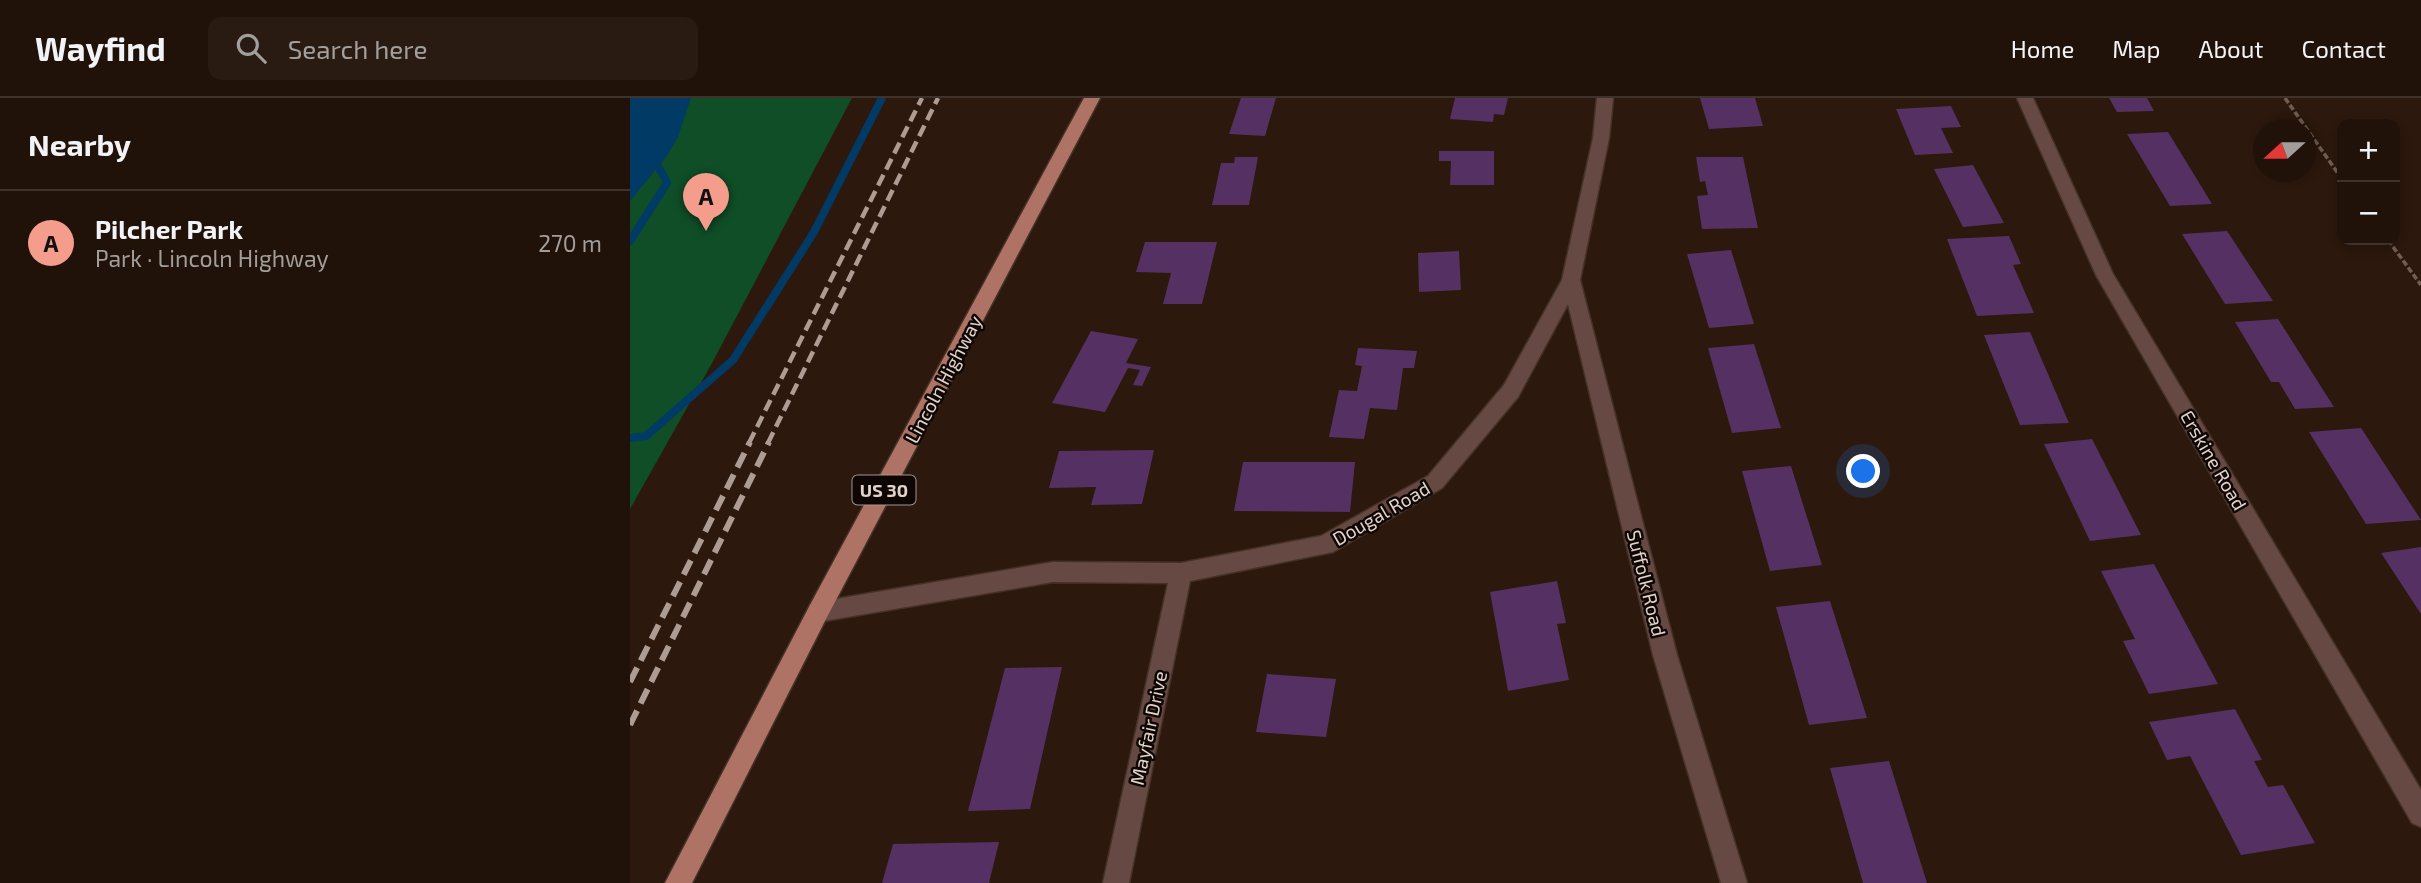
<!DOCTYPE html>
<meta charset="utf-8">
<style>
body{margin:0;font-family:"Exo 2",sans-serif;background:#291b12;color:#f1f3f6}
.controls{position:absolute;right:21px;top:21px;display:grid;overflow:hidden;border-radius:14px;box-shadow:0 4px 10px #0003}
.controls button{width:63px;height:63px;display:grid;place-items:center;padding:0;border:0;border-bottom:2px solid #3e322a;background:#211209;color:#f1f3f6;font:35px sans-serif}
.compass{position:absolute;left:1623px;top:21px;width:63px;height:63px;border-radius:50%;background:#211209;box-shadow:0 4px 10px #0003;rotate:249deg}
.you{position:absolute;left:1234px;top:374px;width:24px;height:24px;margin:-18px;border:5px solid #fff;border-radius:50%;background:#1a73e8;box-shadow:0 0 0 10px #1a73e833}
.badge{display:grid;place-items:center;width:46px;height:46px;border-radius:50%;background:#f49d8c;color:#111;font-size:23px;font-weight:700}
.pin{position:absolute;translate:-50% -58px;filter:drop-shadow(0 2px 4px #0008)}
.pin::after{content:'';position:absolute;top:37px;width:24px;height:21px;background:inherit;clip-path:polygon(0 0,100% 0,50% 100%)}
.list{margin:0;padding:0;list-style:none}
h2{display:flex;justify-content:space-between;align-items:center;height:91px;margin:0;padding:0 28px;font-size:30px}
h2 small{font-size:23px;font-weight:400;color:#a29e9c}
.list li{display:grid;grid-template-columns:46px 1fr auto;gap:21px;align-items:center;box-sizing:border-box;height:105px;padding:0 28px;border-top:2px solid #3e322a}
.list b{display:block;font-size:26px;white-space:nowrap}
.list p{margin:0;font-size:23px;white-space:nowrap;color:#a29e9c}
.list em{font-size:23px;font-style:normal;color:#a29e9c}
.icon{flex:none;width:38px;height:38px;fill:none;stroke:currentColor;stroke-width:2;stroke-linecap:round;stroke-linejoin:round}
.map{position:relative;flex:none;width:1791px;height:785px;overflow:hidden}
header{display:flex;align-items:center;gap:42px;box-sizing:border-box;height:98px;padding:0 35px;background:#211209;border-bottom:2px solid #3e322a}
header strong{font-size:33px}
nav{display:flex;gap:38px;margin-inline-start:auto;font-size:24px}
.search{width:490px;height:63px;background:#291b12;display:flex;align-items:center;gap:18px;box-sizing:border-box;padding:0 24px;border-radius:14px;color:#a29e9c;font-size:26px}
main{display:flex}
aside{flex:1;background:#211209}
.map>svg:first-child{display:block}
.green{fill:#0f4e27}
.water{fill:#003a65}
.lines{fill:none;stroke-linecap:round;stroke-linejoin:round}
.stream{stroke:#003a65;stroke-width:8}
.building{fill:#543063}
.street-casing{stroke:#453227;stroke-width:3}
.primary-casing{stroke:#453227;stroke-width:3}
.path{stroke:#705e53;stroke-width:3.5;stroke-dasharray:6 2.5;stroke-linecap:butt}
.street{fill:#664943;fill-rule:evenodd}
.primary{fill:#af7366;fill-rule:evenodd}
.rail-far1{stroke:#ac9c93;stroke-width:4.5;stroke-dasharray:12 6;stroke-linecap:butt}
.rail{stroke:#ac9c93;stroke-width:6;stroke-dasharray:16 8;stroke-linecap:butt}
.labels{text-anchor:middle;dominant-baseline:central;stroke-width:5;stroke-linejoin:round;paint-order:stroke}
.shield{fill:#0e0603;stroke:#a2958e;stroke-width:2}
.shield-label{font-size:18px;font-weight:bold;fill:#e1d2ca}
.street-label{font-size:19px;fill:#e1d2ca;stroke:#0e0603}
</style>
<header>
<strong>Wayfind</strong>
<div class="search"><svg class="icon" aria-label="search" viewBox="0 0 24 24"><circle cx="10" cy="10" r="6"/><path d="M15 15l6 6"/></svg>Search here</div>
<nav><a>Home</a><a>Map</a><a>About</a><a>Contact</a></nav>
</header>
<main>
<aside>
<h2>Nearby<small></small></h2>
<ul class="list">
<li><span class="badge">A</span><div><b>Pilcher Park</b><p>Park · Lincoln Highway</p></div><em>270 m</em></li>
</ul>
</aside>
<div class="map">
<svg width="1791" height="785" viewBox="0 0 1791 785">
<rect width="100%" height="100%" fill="#2c180c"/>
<path class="green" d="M0,0H222L81,267L0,411Z"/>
<path class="water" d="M0,0H61L48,39L37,58L0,103Z"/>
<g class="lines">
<g class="stream">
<path d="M0,143L37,85L24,60"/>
<path d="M0,340L16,338L103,262L184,134L252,0"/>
</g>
</g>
<g class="building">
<path d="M611,0H646L635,38L599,36Z"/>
<path d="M825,0H878L874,17L864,16L863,24L820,21Z"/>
<path d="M1070,0H1125L1133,28L1079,31Z"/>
<path d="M1479,0H1517L1524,13L1487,14Z"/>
<path d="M1321,8L1331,29L1311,30L1323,55L1285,57L1266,11Z"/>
<path d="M1538,34L1582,106L1540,108L1497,36Z"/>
<path d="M809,53H864V87H820L821,63H809Z"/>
<path d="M605,59H628L619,107H582L591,65H604Z"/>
<path d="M1066,59H1113L1128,130L1072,131L1067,98L1078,97L1075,83L1070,84Z"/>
<path d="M1343,67L1374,125L1333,129L1304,71Z"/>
<path d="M1597,133L1643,203L1595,206L1552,136Z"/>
<path d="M1379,138L1391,166L1383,167L1404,215L1347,218L1317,141Z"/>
<path d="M515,144H587L572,206H533L541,175L506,174Z"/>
<path d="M1101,152L1124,226L1079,230L1057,156Z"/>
<path d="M829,153L831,192L789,194L788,155Z"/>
<path d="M1648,221L1704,309L1665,311L1649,284H1641L1605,224Z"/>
<path d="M461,233L508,241L496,265L521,269L512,288L503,287L510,272L498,270L475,314L422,305Z"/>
<path d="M1400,234L1439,325L1390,327L1354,237Z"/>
<path d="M1124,246L1151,330L1102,335L1078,250Z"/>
<path d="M728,250L787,253L784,270H773L767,312L740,310L734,341L699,339L709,292L727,293L732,268L725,267Z"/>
<path d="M1731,330L1791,422L1736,426L1679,334Z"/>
<path d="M1462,341L1511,437L1460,443L1414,346Z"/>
<path d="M524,352L512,406L461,407L466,389L419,390L429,353Z"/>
<path d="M613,364H725L720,414L604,413Z"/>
<path d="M1161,368L1192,467L1140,473L1112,373Z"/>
<path d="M1791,449V516L1751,455Z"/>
<path d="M1524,466L1588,586L1519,596L1493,543L1505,541L1471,473Z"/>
<path d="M927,483L936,525L927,526L939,582L878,593L860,494Z"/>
<path d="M1200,503L1237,620L1179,627L1146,509Z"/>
<path d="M432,569L400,711L338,713L375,570Z"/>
<path d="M637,576L706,581L696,639L626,634Z"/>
<path d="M1605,611L1632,662L1624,663L1638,689L1653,687L1685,745L1611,757L1560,658L1537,662L1519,624Z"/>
<path d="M1259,663L1297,785H1233L1200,670Z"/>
<path d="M369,744L359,785H252L263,746Z"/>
</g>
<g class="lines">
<defs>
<g id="street">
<path d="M967,0H983L979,40L950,182L1047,557L1117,785H1091L1023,557L938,206L888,299L812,390L703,454L560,483L499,785H473L538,485L423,484L188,524L180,521L177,514L180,507L188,504L423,464L551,465L691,438L798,378L874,287L932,182L963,40Z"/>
<path d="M1387,0H1403L1483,176L1791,692V729L1782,725L1466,177Z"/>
</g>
<path id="primary" d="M454,0H470L196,521L62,785H35L180,507Z"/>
</defs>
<use href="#street" class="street-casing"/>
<use href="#primary" class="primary-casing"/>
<g class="path">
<path d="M1655,0L1712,81"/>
<path d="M1758,142L1791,187"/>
</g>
<use href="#street" class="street"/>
<use href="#primary" class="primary"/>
<g class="rail-far1">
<path d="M119,345L292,0"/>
<path d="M138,345L308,0"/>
</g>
<g class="rail">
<path d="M0,584L120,344"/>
<path d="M0,627L139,344"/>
</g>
</g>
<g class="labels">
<rect class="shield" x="222.5" y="377.5" width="63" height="29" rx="5"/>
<g class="shield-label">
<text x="254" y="392">US 30</text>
</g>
<g class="street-label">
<text transform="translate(313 281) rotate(-62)">Lincoln Highway</text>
<text transform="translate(1584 362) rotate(60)">Erskine Road</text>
<text transform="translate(751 415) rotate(-30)">Dougal Road</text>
<text transform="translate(1017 485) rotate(76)">Suffolk Road</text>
<text transform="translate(518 630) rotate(-78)">Mayfair Drive</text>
</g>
</g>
</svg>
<div class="controls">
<button>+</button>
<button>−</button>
</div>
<svg class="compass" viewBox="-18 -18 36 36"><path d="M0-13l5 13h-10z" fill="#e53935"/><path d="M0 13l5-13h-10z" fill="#a29e9c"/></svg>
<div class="you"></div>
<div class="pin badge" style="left:76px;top:133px">A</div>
</div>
</main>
